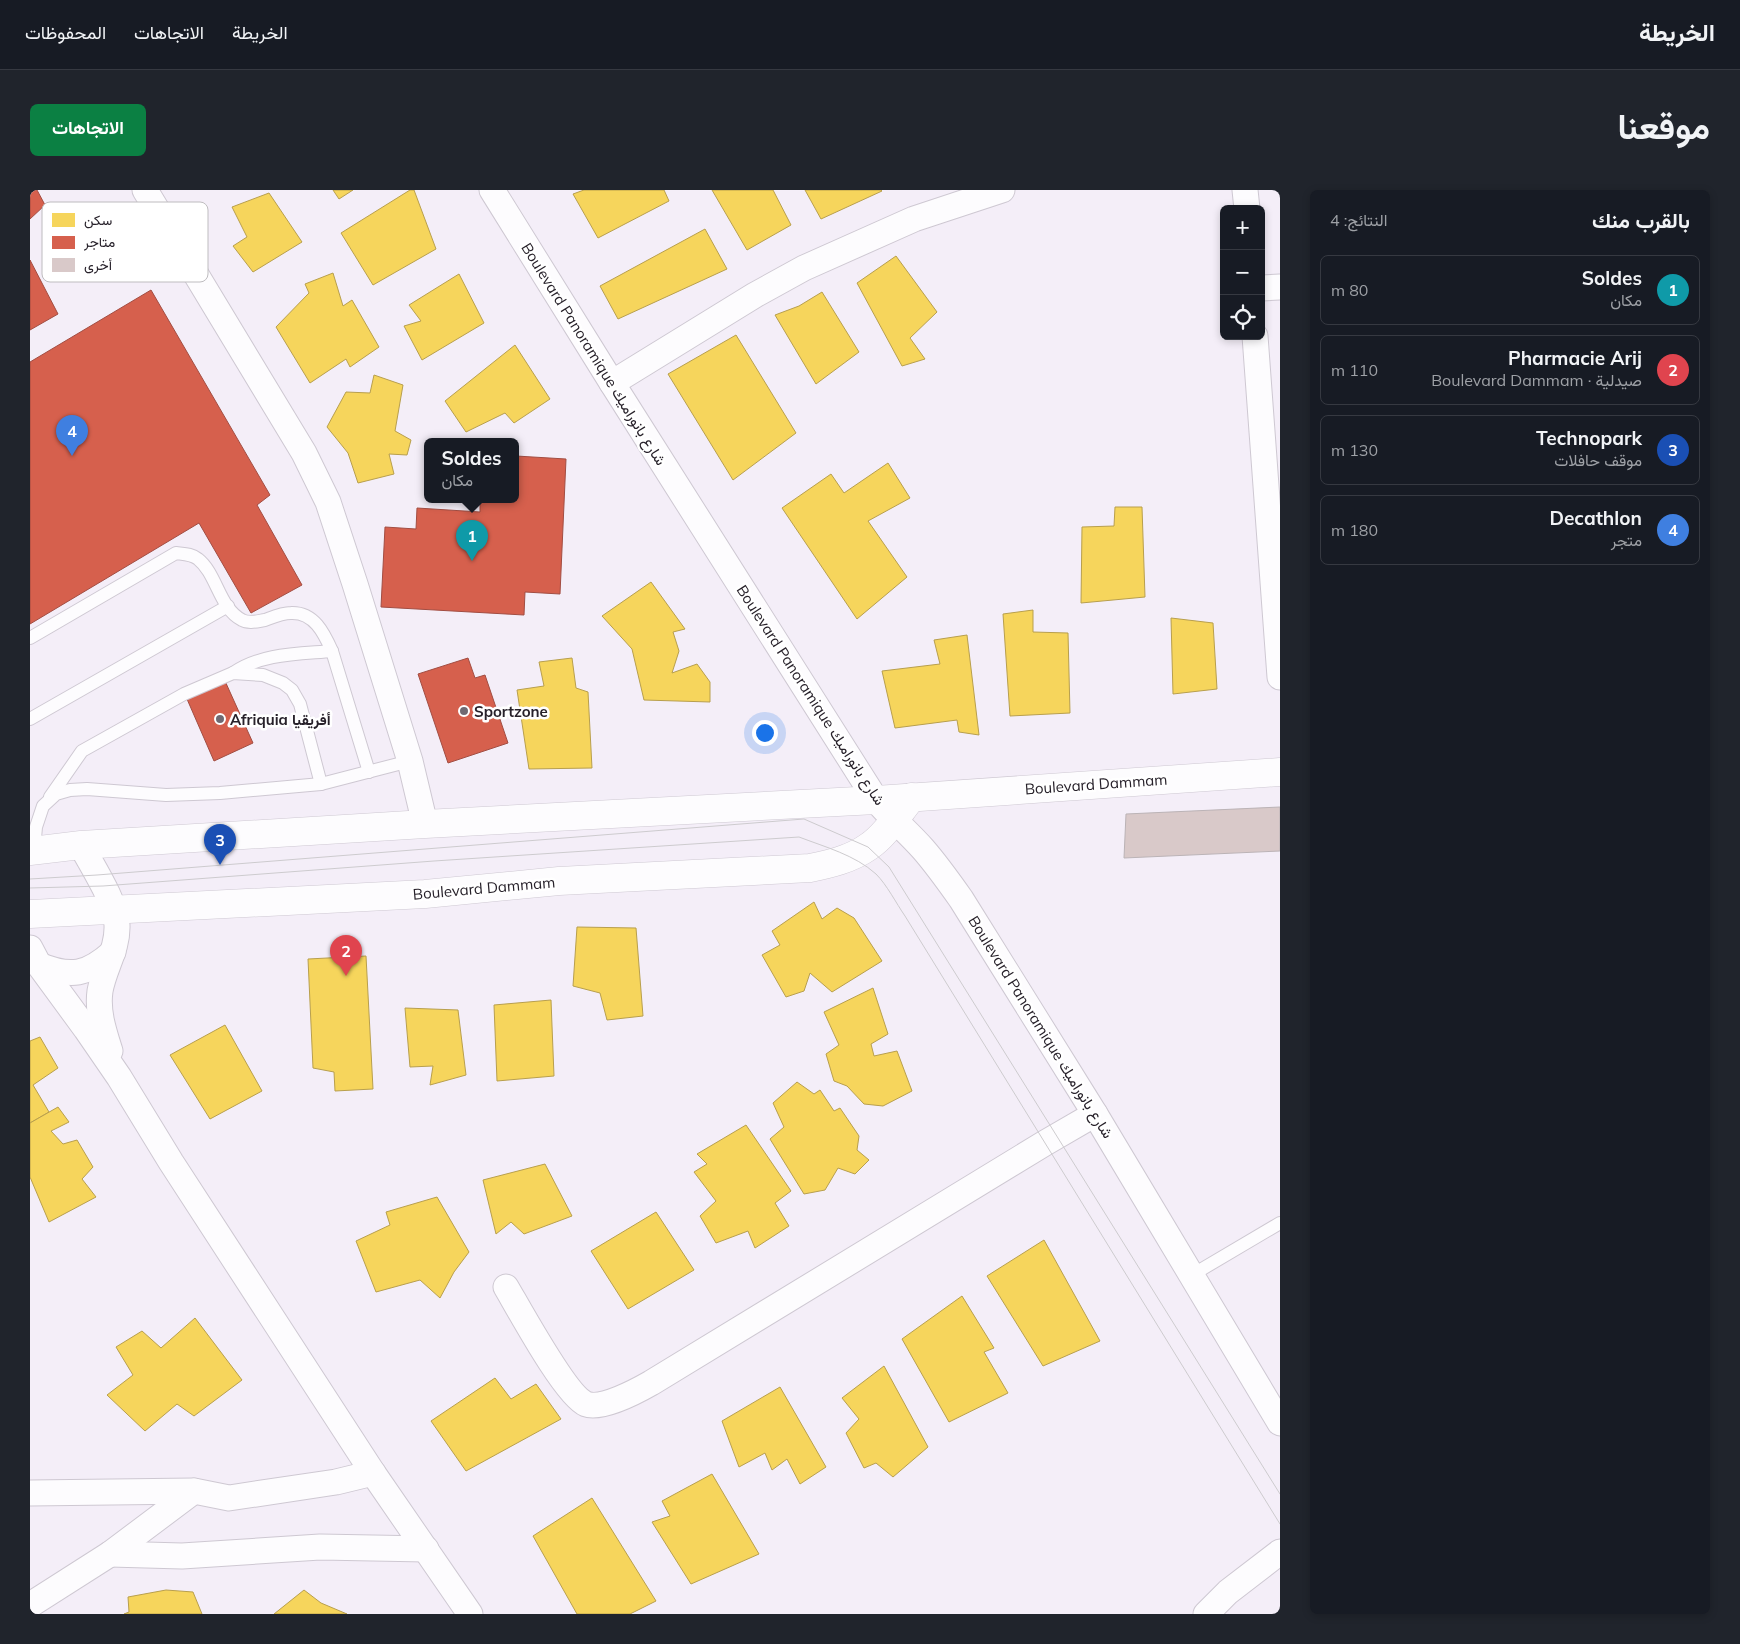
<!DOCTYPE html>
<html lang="ar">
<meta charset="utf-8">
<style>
body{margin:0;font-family:Mulish,Vazirmatn,sans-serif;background:#20242c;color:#f1f3f6;direction:rtl}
.controls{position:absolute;right:15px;top:15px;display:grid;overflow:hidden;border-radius:8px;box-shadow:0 2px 8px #0003}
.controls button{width:45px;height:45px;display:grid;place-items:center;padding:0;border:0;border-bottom:1px solid #363941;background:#171b24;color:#f1f3f6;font:25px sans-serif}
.you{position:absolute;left:734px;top:542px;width:18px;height:18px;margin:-12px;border:4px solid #fff;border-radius:50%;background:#1a73e8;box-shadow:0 0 0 8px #1a73e833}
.badge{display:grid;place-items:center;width:32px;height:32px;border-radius:50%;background:#0b8043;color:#fff;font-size:16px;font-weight:700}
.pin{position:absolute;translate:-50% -41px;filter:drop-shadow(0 1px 2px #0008)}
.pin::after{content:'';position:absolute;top:26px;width:18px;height:15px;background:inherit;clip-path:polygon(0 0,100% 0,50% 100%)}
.popup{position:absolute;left:394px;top:248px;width:95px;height:65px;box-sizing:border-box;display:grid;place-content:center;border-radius:8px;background:#171b24;filter:drop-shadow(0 1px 4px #0005);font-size:16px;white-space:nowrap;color:#9ea1a6}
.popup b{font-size:19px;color:#f1f3f6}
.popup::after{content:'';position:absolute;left:50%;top:100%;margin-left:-10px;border:10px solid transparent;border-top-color:#171b24}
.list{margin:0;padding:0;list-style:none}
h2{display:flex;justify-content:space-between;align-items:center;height:65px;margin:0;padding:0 20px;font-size:21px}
h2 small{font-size:16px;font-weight:400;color:#9ea1a6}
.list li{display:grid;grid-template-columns:32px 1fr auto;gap:15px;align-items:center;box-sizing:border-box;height:70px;margin:0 10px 10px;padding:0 10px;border:1px solid #363941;border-radius:8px}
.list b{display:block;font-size:19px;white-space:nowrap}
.list p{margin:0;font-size:16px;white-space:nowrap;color:#9ea1a6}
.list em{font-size:16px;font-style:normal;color:#9ea1a6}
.icon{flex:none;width:28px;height:28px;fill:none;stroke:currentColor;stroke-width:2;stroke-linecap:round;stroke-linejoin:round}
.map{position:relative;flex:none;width:1250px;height:1424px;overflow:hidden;direction:ltr;border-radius:8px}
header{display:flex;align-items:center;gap:30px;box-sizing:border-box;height:70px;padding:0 25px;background:#171b24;border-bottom:1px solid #363941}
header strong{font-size:24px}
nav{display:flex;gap:28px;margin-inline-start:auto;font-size:18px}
.intro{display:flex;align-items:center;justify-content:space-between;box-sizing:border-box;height:120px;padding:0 30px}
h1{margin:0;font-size:35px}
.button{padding:12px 22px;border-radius:8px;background:#0b8043;color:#fff;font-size:18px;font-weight:700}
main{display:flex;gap:30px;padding:0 30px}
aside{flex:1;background:#171b24;border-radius:8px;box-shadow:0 2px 8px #0003}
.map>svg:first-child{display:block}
.homes{fill:#f6d55c;stroke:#b89f4d}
.shops{fill:#d6604d;stroke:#a24d42}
.building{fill:#d9c9c9;stroke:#bbb3b6}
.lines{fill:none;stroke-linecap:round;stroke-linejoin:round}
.lane-casing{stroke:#cec8d2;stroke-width:14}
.street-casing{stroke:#cec8d2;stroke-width:27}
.secondary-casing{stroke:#cec8d2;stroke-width:29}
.lane{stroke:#fdfcfe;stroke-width:12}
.street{stroke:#fdfcfe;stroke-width:25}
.secondary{stroke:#fdfcfe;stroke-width:28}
.tram{stroke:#cdcbce;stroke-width:1}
.poi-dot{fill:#6f6972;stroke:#fff;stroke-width:2}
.labels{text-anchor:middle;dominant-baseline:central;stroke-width:5;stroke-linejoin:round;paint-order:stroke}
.street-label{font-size:15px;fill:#27212a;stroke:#fff}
.poi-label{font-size:15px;font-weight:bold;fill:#27212a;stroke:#fff;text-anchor:start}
.key{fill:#fff;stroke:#bebcbf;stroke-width:1}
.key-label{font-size:14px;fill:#27212a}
</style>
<header>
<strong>الخريطة</strong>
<nav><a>الخريطة</a><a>الاتجاهات</a><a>المحفوظات</a></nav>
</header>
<div class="intro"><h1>موقعنا</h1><a class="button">الاتجاهات</a></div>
<main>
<aside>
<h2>بالقرب منك<small>النتائج: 4</small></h2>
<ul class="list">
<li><span class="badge" style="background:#0f9aa8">1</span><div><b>Soldes</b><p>مكان</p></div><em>80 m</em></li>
<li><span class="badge" style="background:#e0444e">2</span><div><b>Pharmacie Arij</b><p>صيدلية · Boulevard Dammam</p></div><em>110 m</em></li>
<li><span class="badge" style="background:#1a4fb4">3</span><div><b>Technopark</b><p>موقف حافلات</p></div><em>130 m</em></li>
<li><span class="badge" style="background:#3f7fe0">4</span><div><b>Decathlon</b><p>متجر</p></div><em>180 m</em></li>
</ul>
</aside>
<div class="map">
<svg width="1250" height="1424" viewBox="0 0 1250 1424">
<rect width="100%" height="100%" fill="#f4eef8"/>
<g class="homes">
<path d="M303,0H323L309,9Z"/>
<path d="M380,0H384L406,59L343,95L311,43Z"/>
<path d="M554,0H634L639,11L568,48L543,4Z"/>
<path d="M682,0H743L761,35L717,60Z"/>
<path d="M775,0H851L852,1L791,29Z"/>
<path d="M239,3L272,52L223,82L203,56L217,47L202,17Z"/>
<path d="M675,39L697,79L588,129L570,96Z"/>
<path d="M866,66L907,122L880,148L895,169L872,176L827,93Z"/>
<path d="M303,83L313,116L322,110L349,157L320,177L316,169L280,193L246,137L279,103L275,94Z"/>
<path d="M429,84L454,133L392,170L374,136L391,131L379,115Z"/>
<path d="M792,102L829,162L786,194L745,125L769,116Z"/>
<path d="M706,145L766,243L703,290L638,184Z"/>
<path d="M485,155L520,209L484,233L475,223L436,242L415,211Z"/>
<path d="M344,185L373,195L365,241L381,250L377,265L359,264L364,284L328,293L318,263L297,237L316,202L340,203Z"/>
<path d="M858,273L880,308L838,331L877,387L827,429L752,318L801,284L814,303Z"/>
<path d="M1085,317H1112L1115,407L1051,413L1052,337L1084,336Z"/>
<path d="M621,392L655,439L643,442L649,461L642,483L667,474L680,492V512L614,510L602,459L572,426Z"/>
<path d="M1003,420V442L1038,443L1040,523L980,526L973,424Z"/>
<path d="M1141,428L1183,433L1187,499L1143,504Z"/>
<path d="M937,445L949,545L929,542L927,530L865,538L852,481L910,474L904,450Z"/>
<path d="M542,468L546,498L558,502L562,578L499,579L487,500L514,496L509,472Z"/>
<path d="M784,712L792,729L807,718L824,728L852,771L802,802L780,783L774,801L756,807L732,765L750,755L742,741Z"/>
<path d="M547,737L606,738L613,826L577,830L570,803L543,796Z"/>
<path d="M336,766L343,899L305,901L304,882L283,878L278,769Z"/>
<path d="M843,798L858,844L841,854L844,866L867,861L882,901L853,916L834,914L817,896L804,891L796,864L809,855L794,822Z"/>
<path d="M521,810L524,886L467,891L464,815Z"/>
<path d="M375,818L428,820L436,885L400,895L403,876L380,877Z"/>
<path d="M195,835L232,901L180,929L140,865Z"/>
<path d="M10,847L28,878L3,895L19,922L0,933V851Z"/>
<path d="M767,892L784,904L790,900L804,921L810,918L829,946L827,960L839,970L825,984L808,978L795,1000L774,1004L740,949L754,937L743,913Z"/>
<path d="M28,917L39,932L21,941L33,954L47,950L63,977L52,989L66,1007L19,1032L0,987V933Z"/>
<path d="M716,935L761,1001L745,1013L759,1036L725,1058L718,1041L686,1053L670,1026L686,1011L664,982L677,974L667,964Z"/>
<path d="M515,974L542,1026L494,1044L481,1032L466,1044L453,990Z"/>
<path d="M407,1007L439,1062L424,1082L410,1108L390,1090L346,1102L326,1051L360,1035L356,1022Z"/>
<path d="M626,1022L664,1080L598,1119L561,1061Z"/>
<path d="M1014,1050L1070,1151L1013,1176L957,1086Z"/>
<path d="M932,1106L964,1158L954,1162L978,1203L919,1232L872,1149Z"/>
<path d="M165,1128L212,1190L164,1226L147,1214L115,1241L77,1205L103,1185L86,1157L112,1141L131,1158Z"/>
<path d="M854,1176L898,1257L863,1287L846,1273L834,1278L816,1243L829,1229L812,1208Z"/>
<path d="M465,1188L481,1209L506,1194L531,1229L436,1281L401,1231Z"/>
<path d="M750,1197L796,1277L770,1294L757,1269L742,1280L735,1263L709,1277L692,1231Z"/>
<path d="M682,1284L729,1364L661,1394L622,1332L640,1326L632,1311Z"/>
<path d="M562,1308L626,1411L600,1424H547L503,1346Z"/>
<path d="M136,1400L163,1402L172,1424H94L99,1422L98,1407Z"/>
<path d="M274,1400L291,1413L317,1424H244Z"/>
</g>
<g class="shops">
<path d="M0,0H7L15,15L0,29Z"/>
<path d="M0,70L28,124L0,140Z"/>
<path d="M121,100L240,305L227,315L272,395L221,423L169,333L0,434V172Z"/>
<path d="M486,266L536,269L530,404L495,402L494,425L351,417L355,337L386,339L387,318L450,322V310H486Z"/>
<path d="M438,468L445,488L455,485L478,553L418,573L388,484Z"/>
<path d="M195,491L223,553L184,571L157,509Z"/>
</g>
<path class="building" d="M1250,617V661L1094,668L1096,624Z"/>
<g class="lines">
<defs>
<g id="lane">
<path d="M0,448L146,363C154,364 162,364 168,369C187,384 189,418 212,430C219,434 228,431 235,430C243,427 252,423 261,423C284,422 294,443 302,461L339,582"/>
<path d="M203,483C232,463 269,464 302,461"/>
<path d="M0,529L198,416"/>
<path d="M20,607L52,561L154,504L203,483L233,485L253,493L262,500L270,514L291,594"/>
<path d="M4,660L6,637L13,616L26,604L40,600L57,599L136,605L190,603L291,594L380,571"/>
<path d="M1162,1085L1250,1033"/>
</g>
<g id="street">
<path d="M115,0L274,263L298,312L325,394L380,571L395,634"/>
<path d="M462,0L582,193L846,610C861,628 878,642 893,659C907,675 919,692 931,709L1065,924L1250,1233"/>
<path d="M1215,0L1217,19"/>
<path d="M1231,98L1250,97"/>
<path d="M1225,146L1250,487"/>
<path d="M582,193L725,105L774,78L884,29L972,0"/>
<path d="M51,655C62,676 86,712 87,735C88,759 74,778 70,801C67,822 74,842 80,861"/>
<path d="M0,758L9,775L56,839L89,887L141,972L343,1283L440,1424"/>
<path d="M9,775C41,788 57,785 83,762"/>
<path d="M476,1097C489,1119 536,1206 556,1214C572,1220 607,1201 621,1193L1015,953L1065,924"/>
<path d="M0,1303L164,1301L199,1308L306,1292L343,1283"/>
<path d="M80,1364L152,1366L290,1357L396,1359"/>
<path d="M0,1415L80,1364L164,1301"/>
<path d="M1176,1424L1198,1402L1250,1362"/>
</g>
<g id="secondary">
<path d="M0,661L51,655L395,634L846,610L1250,582"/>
<path d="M0,724L395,704L529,691L780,678C800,674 821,669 838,657C856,645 868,624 882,607"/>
</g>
</defs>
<use href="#lane" class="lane-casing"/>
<use href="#street" class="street-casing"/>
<use href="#secondary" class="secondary-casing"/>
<use href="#lane" class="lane"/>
<use href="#street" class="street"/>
<use href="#secondary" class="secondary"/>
<g class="tram">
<path d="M0,689L67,685L774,629L838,657L859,677L1250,1304"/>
<path d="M0,698L73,696L404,671L769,647C795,657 825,665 846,684C857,695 866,713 875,726L1250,1334"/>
</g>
</g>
<g class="poi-dot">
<circle cx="434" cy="521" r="5"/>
<circle cx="190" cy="529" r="5"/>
</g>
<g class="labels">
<g class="street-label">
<text transform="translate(564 164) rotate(58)">Boulevard Panoramique شارع بانوراميك</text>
<text transform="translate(781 505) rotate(57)">Boulevard Panoramique شارع بانوراميك</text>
<text transform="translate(1066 594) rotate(-4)">Boulevard Dammam</text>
<text transform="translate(454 698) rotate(-5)">Boulevard Dammam</text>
<text transform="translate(1011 837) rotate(58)">Boulevard Panoramique شارع بانوراميك</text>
</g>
<g class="poi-label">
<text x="444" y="521">Sportzone</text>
<text x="200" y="529">Afriquia أفريقيا</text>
</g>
</g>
<rect x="12" y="12" width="166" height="80" rx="8" class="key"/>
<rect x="22" y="23" width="23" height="14" fill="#f6d55c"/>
<rect x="22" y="46" width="23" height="13" fill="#d6604d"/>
<rect x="22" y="68" width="23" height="14" fill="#d9c9c9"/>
<g class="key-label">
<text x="54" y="35">سكن</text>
<text x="54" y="57">متاجر</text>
<text x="54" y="80">أخرى</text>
</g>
</svg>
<div class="controls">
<button>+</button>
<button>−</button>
<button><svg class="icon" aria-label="locate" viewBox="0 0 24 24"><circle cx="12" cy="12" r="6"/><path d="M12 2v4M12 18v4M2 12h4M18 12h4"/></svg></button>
</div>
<div class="you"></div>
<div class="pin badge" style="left:442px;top:371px;background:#0f9aa8">1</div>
<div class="popup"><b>Soldes</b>مكان</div>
<div class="pin badge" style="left:316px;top:786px;background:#e0444e">2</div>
<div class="pin badge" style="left:190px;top:675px;background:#1a4fb4">3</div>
<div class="pin badge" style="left:42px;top:266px;background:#3f7fe0">4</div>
</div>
</main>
